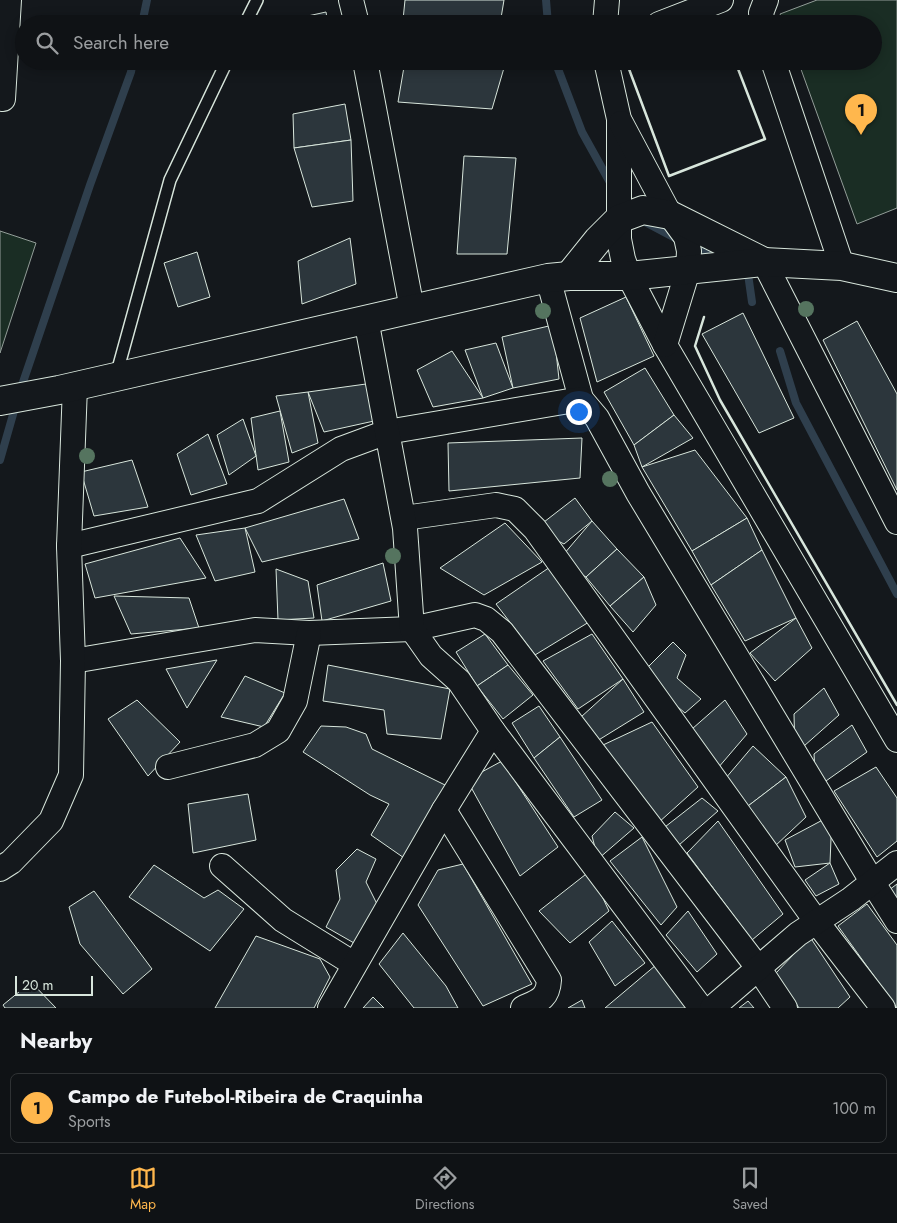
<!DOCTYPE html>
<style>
body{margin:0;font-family:Jost,sans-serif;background:#181b1e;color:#f1f3f6}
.scale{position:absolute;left:15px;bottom:12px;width:78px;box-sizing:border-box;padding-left:5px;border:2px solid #d8e6dc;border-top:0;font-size:14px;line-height:18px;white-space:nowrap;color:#d8e6dc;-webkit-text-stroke:4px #14181c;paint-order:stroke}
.you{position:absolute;left:578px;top:411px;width:18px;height:18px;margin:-12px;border:4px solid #fff;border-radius:50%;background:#1a73e8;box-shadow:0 0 0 8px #1a73e833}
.badge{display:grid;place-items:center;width:32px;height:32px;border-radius:50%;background:#ffb74d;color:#111;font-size:16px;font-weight:700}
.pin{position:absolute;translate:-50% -41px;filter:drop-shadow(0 1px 2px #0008)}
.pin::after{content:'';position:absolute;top:26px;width:18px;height:15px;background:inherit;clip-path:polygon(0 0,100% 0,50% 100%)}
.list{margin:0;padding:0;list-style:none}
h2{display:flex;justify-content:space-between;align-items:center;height:65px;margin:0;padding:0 20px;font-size:21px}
h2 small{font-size:16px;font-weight:400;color:#9b9ea0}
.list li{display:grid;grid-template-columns:32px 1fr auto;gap:15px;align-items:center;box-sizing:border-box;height:70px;margin:0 10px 10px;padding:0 10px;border:1px solid #2f3234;border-radius:8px}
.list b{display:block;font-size:19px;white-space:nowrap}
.list p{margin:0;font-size:16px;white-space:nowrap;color:#9b9ea0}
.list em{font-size:16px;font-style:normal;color:#9b9ea0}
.icon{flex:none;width:28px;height:28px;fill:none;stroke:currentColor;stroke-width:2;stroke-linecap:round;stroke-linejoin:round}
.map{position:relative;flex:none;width:897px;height:1008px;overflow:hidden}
.search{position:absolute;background:#0f1215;box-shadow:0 2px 12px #0003;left:15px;right:15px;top:15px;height:55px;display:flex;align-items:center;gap:12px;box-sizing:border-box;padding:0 18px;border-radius:28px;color:#9b9ea0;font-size:19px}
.sheet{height:145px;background:#0f1215}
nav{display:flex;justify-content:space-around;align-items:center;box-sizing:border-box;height:70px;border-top:1px solid #2f3234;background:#0f1215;font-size:14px;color:#9b9ea0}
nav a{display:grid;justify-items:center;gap:2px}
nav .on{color:#ffb74d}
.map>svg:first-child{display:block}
.green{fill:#1a2d24;stroke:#939e99}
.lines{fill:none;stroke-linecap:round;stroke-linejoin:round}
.stream{stroke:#2f3f4d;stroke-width:8}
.building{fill:#2c363c;stroke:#d8e6dc}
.service-casing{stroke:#d8e6dc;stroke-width:14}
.minor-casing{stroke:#d8e6dc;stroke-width:26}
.tertiary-casing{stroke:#d8e6dc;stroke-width:30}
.service{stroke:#14181c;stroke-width:11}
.minor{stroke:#14181c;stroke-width:24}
.tertiary{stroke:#14181c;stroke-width:28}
.wall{stroke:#d8e6dc;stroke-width:2.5}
.tree{fill:#55745f}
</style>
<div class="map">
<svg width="897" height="1008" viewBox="0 0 897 1008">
<rect width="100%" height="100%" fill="#14181c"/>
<g class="green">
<path d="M817,0H897V208L857,224L798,61H873V24H784L780,14Z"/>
<path d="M0,231L36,243L0,353Z"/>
</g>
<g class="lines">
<g class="stream">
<path d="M546,0L548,24"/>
<path d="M142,24L147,0"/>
<path d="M555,61L582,132L612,186"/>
<path d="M643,221L677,239"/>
<path d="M692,246L715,258"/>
<path d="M743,272L748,274L752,302"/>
<path d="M780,351L796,403L897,594"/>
<path d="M20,391L90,185L131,72L133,61"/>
<path d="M0,460L16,404"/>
</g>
</g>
<g class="building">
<path d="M405,0H504L500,24H422L403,20Z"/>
<path d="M326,12L328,24H293L294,19Z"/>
<path d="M405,61H506L492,109L398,102Z"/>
<path d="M345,104L351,140L294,148L293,114Z"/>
<path d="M351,140L353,201L312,207L294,148Z"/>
<path d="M464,156L516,158L507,254H457Z"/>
<path d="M350,238L356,284L302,304L298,261Z"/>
<path d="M197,252L210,297L178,307L164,263Z"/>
<path d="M626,297L654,356L597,382L580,318Z"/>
<path d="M743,313L794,418L759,433L702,334Z"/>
<path d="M857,321L897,394V490L823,340Z"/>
<path d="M553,325L559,379L513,388L502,337Z"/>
<path d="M496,343L513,388L483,398L465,350Z"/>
<path d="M452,351L483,398L433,407L417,370Z"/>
<path d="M645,368L674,415L634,445L604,392Z"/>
<path d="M366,384L374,421L324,432L308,392Z"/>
<path d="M308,392L318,443L292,453L276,396Z"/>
<path d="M280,411L289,462L258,470L251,418Z"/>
<path d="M674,415L693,438L642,467L634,445Z"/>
<path d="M243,419L256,456L229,475L217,435Z"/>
<path d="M208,434L227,484L191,495L177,454Z"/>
<path d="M582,438L580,478L449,491L448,443Z"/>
<path d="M695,450L747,518L692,551L642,467Z"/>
<path d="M132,460L148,507L94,516L81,472Z"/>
<path d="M575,498L592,521L564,544L535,529Z"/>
<path d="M344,499L359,539L262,562L245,528Z"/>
<path d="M747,518L762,550L711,585L692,551Z"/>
<path d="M592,521L617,549L586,577L558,561Z"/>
<path d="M505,523L542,562L484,595L440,568Z"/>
<path d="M245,528L255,572L215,581L196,535Z"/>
<path d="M180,538L206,578L95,598L85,564Z"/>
<path d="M617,549L644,577L610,606L586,577Z"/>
<path d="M762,550L796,618L745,641L711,585Z"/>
<path d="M383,563L391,601L322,621L317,585Z"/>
<path d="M550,567L589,622L535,655L496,604Z"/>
<path d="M276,569L308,581L314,618L278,620Z"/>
<path d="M644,577L656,605L633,632L610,606Z"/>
<path d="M114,596L189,598L199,628L131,634Z"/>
<path d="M796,618L812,648L775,681L750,653Z"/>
<path d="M485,634L508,665L477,686L456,652Z"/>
<path d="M592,634L623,679L578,709L543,661Z"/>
<path d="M673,642L686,655L677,678L701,699L685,713L640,675Z"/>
<path d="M217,660L187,708L166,669Z"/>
<path d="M328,665L450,689L441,739L387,734L384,710L323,701Z"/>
<path d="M508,665L533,695L503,719L477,686Z"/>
<path d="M245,676L285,693L264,727L221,717Z"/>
<path d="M623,679L644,712L597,741L581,717Z"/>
<path d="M824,688L839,715L795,754L794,714Z"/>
<path d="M137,700L180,742L148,776L108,719Z"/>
<path d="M725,700L747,734L712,775L692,729Z"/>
<path d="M539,706L560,737L534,758L512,723Z"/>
<path d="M652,722L698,787L658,823L603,745Z"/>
<path d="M852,725L867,752L816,788L814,754Z"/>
<path d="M321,726L346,727L366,734L372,749L445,785L431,823L407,860L371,835L389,804L370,795L303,752Z"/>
<path d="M560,737L602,800L574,817L534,758Z"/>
<path d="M753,746L786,777L748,806L725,779Z"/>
<path d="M502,761L558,847L520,876L467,780Z"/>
<path d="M876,767L897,798V841L877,857L834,791Z"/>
<path d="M786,777L806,817L774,847L748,806Z"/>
<path d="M248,794L256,840L193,853L188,804Z"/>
<path d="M702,798L718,811L679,845L656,834Z"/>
<path d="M615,812L634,828L598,859L592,836Z"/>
<path d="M832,815L830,863L795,867L785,840Z"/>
<path d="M718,821L783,914L752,940L687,853Z"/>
<path d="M642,837L677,907L661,925L610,861Z"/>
<path d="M357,849L376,859L366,882L378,906L354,943L326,927L340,899L336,870Z"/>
<path d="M830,863L839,884L816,896L805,880Z"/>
<path d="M463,864L532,984L483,1006L418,905L438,870Z"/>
<path d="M154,865L204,898L218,890L244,909L210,951L129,897Z"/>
<path d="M590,871L609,911L570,943L539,911Z"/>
<path d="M897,884V912L881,896Z"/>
<path d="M94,891L152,969L123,994L80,944L69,907Z"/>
<path d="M867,904L897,945V1008L838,926Z"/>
<path d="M688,911L717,954L697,972L666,935Z"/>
<path d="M612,921L645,963L615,986L589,942Z"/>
<path d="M403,933L446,986L458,1008H414L379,964Z"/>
<path d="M256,936L320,959L330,977L314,1008H215Z"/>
<path d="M810,937L850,997L838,1008H799L776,973Z"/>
<path d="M656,965L686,1008H605Z"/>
<path d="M31,982L56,1008H5L3,1005Z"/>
<path d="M373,997L384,1008H363Z"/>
<path d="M582,1000L585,1008H568Z"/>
<path d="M748,1001L754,1008H739Z"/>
</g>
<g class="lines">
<defs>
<g id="service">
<path d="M245,24L257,0"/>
<path d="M116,376L170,180L227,61"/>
</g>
<g id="minor">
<path d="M351,0L357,24"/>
<path d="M605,24L607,0"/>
<path d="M659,24L721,0"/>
<path d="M763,24L761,13L766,0"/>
<path d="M365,61L412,309"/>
<path d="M606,61L619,119V239L623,259L629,276L665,345L897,740"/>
<path d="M773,61L842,266"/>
<path d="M3,99L9,0"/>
<path d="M621,123L670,215L686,237L689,251L688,270L665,345"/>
<path d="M764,262L897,522"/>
<path d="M548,278L581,399"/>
<path d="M404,518L496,505L515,509L535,529L816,921L883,1008"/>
<path d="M69,546L258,501L341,449L387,432L581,399L597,418L638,493L873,883L897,921"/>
<path d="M73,661L255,630L309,633L412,629L475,615L486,619L502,632L759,969L785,1008"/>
<path d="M493,731L701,1008"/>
<path d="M168,767L255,745L278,731L295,701L309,633"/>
<path d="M444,810L549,980C548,999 538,1001 523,1008"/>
<path d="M222,866L283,920L354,964"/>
<path d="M0,869L11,862L51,821L71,775L73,661L69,546L75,386"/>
<path d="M330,1008L444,810L493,731L459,681L431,656L412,629L405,528L366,319"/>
<path d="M712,1008L798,934L851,899L897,863"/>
</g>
<g id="tertiary">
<path d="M569,276L598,240L619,219L643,210L670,215L764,262"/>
<path d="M0,401L59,390L548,278L569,276H629L764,262L842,266L897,278"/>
</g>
</defs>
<use href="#service" class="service-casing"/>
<use href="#minor" class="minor-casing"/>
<use href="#tertiary" class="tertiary-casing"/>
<use href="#service" class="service"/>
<use href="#minor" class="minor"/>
<use href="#tertiary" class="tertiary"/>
<g class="wall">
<path d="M710,24L719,20L720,24"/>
<path d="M626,61L669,176L765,139L735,61"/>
<path d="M704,317L695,346L720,400L897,705"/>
</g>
</g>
<g class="tree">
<circle cx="806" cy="309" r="8"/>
<circle cx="543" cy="311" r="8"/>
<circle cx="87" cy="456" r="8"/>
<circle cx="610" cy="479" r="8"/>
<circle cx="393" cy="556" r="8"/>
</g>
</svg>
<div class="scale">20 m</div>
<div class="you"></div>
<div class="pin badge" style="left:861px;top:135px">1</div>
<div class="search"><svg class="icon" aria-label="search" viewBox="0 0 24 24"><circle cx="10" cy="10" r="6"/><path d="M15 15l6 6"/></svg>Search here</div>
</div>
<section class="sheet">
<h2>Nearby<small></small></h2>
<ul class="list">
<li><span class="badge">1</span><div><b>Campo de Futebol-Ribeira de Craquinha</b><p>Sports</p></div><em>100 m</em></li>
</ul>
</section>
<nav>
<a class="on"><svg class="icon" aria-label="map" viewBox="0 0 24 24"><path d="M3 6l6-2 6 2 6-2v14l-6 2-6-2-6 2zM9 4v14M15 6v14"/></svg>Map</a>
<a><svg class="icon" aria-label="directions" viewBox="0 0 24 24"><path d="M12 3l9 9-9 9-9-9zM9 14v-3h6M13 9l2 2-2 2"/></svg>Directions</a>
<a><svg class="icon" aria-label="saved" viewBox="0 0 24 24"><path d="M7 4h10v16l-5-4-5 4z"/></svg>Saved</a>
</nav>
